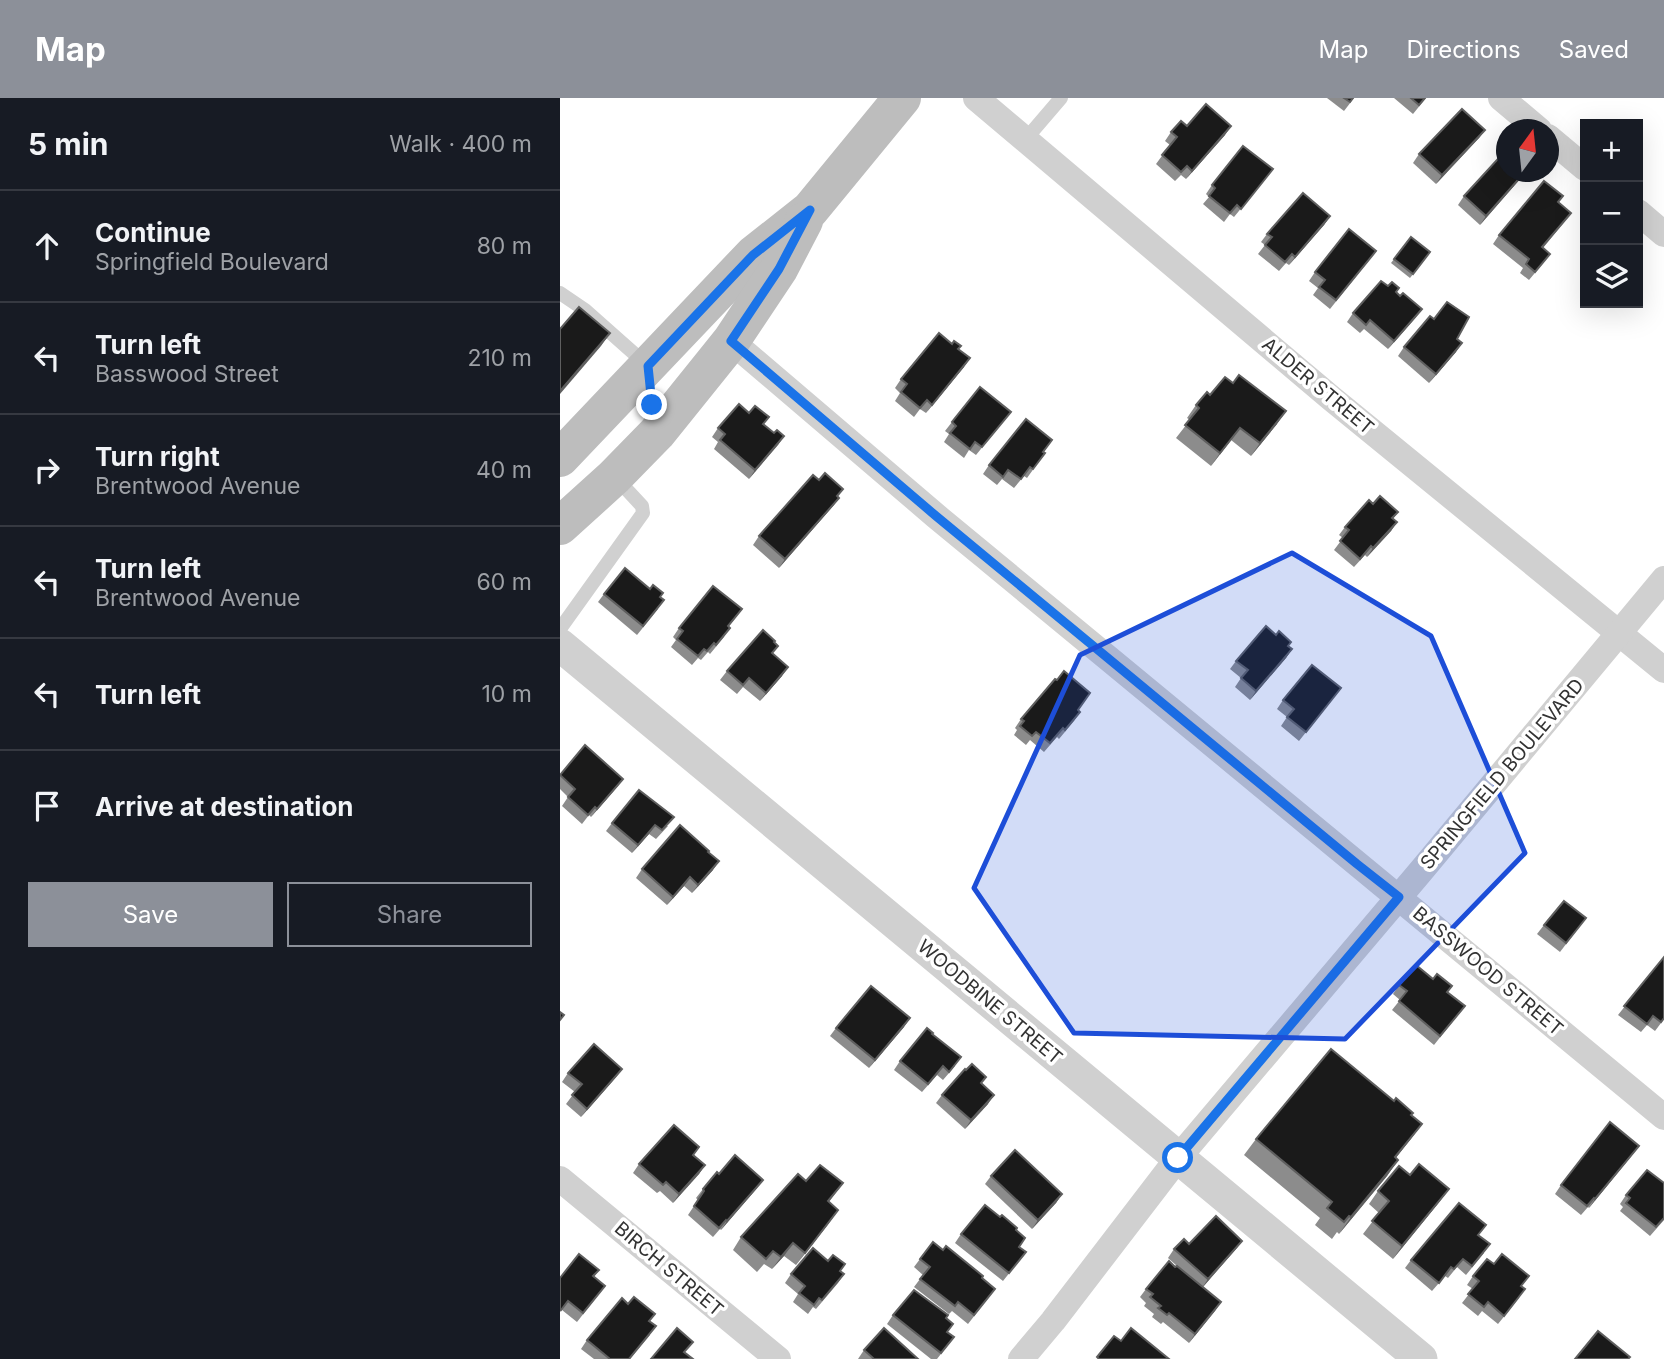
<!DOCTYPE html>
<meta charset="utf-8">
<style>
body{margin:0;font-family:Inter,sans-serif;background:#242831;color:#f1f3f6}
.controls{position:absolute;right:21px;top:21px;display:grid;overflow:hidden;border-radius:0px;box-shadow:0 7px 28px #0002}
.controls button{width:63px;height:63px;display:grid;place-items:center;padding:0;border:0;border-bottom:2px solid #363941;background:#171b24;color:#f1f3f6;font:35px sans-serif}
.compass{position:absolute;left:936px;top:21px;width:63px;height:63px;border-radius:50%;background:#171b24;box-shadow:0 7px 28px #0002;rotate:15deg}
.stop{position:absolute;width:21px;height:21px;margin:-16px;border:5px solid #1a73e8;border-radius:50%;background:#fff}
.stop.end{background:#1a73e8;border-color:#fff;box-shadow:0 2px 7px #0008}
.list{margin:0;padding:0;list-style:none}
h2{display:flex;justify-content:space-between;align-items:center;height:91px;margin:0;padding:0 28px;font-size:30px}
h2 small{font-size:23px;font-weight:400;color:#9ea1a6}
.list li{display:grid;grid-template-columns:46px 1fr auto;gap:21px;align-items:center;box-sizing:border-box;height:112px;padding:0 28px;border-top:2px solid #363941}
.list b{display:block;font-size:26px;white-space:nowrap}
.list p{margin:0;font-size:23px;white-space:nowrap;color:#9ea1a6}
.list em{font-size:23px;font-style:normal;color:#9ea1a6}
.actions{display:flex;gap:14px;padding:21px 28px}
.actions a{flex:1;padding:16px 0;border:2px solid #8c9099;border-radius:0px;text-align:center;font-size:24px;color:#8c9099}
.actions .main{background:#8c9099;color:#fff}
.icon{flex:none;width:38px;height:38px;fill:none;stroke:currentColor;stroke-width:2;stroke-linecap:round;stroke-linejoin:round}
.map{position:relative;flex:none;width:1104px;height:1261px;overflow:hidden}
header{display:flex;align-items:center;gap:42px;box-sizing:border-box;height:98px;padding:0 35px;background:#8c9099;color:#fff}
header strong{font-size:33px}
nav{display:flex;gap:38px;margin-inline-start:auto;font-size:24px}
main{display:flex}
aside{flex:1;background:#171b24}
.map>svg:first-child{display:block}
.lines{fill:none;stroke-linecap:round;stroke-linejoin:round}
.service{stroke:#d0d0d0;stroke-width:14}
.minor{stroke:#d0d0d0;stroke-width:26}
.tertiary{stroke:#d0d0d0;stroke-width:33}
.secondary{stroke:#bdbdbd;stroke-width:38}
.wall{fill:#8c8c8c}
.shaded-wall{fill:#5f5f5f}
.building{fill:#1a1a1a;stroke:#5f5f5f;stroke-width:2}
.route{stroke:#1a73e8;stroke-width:9}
.marked{fill:#1d4ed8;fill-opacity:0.2;stroke:#1d4ed8;stroke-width:5;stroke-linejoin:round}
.labels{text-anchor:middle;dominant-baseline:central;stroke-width:7;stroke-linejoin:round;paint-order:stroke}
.street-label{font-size:19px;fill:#333;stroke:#fff}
</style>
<header>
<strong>Map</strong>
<nav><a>Map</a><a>Directions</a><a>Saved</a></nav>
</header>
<main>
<aside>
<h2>5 min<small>Walk · 400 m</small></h2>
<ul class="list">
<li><svg class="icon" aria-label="ahead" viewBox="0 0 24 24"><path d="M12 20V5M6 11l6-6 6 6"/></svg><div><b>Continue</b><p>Springfield Boulevard</p></div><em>80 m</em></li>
<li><svg class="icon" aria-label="left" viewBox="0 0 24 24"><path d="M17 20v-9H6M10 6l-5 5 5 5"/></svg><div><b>Turn left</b><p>Basswood Street</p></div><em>210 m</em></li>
<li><svg class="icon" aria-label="right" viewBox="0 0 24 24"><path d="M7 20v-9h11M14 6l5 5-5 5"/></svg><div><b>Turn right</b><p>Brentwood Avenue</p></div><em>40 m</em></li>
<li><svg class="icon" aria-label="left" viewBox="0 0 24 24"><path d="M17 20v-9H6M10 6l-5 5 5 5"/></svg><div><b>Turn left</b><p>Brentwood Avenue</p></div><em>60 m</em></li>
<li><svg class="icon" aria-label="left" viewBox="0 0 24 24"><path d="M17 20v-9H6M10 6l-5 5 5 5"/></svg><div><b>Turn left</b></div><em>10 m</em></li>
<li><svg class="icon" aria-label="arrive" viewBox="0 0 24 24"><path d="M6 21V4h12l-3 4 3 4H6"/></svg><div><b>Arrive at destination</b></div></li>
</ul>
<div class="actions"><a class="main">Save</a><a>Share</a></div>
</aside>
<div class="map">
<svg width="1104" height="1261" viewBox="0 0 1104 1261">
<rect width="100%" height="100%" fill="#fff"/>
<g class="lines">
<g class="service">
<path d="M465,42L501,0"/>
<path d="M0,195L25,212L87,267"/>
<path d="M0,531L83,415L82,408L56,380"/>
</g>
<g class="minor">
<path d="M416,0L771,300L1104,572"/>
<path d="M941,0L979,32"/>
<path d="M988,39L1025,70"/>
<path d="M1078,114L1104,136"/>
<path d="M171,243L376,418L1104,1019"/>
<path d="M0,1081L218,1261"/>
<path d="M461,1261L493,1223L618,1060L861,773L1104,481"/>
</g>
<path class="tertiary" d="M0,547L861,1261"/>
<g class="secondary">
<path d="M0,360L193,157L250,112L342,0"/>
<path d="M0,428L54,379L97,335L171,243L219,171L244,123"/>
</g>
</g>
<g class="wall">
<path d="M767,0H794L784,13Z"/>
<path d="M834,0H866L853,16Z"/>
<path d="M627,28L665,37L626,81L621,77L615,83L596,66L610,47L605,43L611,34Z"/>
<path d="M925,32L919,40L876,86L853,65L859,56Z"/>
<path d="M966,74L920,127L898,107L904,98Z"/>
<path d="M706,80L674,119L670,116L664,124L643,106L649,99L646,96L652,87Z"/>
<path d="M998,105L1005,123L983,150L984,164L969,182L960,175L963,170L933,146L939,137Z"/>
<path d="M770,118L764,127L729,167L726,165L719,173L698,156L705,147L701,144L707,136Z"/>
<path d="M851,139L870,154L850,180L831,165Z"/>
<path d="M810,161L770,211L753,197L758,190L749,183L755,174Z"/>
<path d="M836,194L856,219L828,251L804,231L800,235L787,224L793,215Z"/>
<path d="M897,241L896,254L869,285L838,258L844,249Z"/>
<path d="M398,251L404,269L366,315L360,311L354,319L335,303L340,295L335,290L341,281Z"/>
<path d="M650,297L717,326L691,358L671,342L651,368L616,340L630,322L627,320L636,307Z"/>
<path d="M451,314L416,357L409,352L404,360L384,344L389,336L385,333L392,324Z"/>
<path d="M203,327L214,335L224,338L189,381L154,351L158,344L152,339L158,330Z"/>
<path d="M483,354L485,355L467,380L464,378L454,390L442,381L437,387L423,376L429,367Z"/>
<path d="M259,382L283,391L278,398L279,400L273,408L219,470L193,447L199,438Z"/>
<path d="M813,406L838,414L833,421L837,424L831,433L807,459L805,457L794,469L774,452L783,440L779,437L785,429Z"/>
<path d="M90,491L100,499L98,511L77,537L38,504L44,496Z"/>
<path d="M182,511L169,528L164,539L150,556L148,554L141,562L138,560L132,567L111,549L116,542L113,539L119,530Z"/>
<path d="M214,545L212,556L222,578L200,603L183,589L177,596L160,582L167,573Z"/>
<path d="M729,548L732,551L726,560L690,602L675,589L681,580L670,571L676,563Z"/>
<path d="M781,590L739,643L721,628L727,619L717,611L723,602Z"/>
<path d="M518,612L520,614L514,623L499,641L497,639L484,654L470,642L466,647L454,637L457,632L455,630L461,621Z"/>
<path d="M0,676L63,681L57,689L31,719L29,717L22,726L2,708L8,699L0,691Z"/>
<path d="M52,725L108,728L96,741L89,736L72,755L46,733Z"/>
<path d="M148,754L153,772L132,795L124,788L107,807L76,780L82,771Z"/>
<path d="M1026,820L1000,854L977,836L984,827Z"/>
<path d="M1104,859V921L1095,933L1087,927L1081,934L1058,917Z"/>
<path d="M873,881L892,888L888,894L905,908L874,947L832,912L840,902L833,896L839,887Z"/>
<path d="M344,929L309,970L270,938L276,930Z"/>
<path d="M372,936L395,968L383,982L377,977L362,994L334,972L340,963Z"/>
<path d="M62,971L56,979L21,1019L6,1006L15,994L2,984L8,975Z"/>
<path d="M422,986L428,1006L405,1031L376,1005L382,997Z"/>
<path d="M851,1018L862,1026L836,1060L838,1062L827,1078L779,1136L777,1134L772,1141L755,1127L760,1120L684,1057L696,1041Z"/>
<path d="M1079,1048L1029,1110L1028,1109L1021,1117L995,1096L1001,1087Z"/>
<path d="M139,1049L134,1057L145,1067L139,1076L113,1105L100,1093L97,1095L73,1075L79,1066Z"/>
<path d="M159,1076L197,1090L161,1132L160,1131L153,1139L128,1117L138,1102L136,1100L143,1091Z"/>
<path d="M850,1077L880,1103L833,1161L803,1136L819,1115L809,1106L818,1093Z"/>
<path d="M431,1078L502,1096L496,1105L472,1131L425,1086Z"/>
<path d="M246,1083L283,1085L269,1104V1125L236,1167L224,1158L212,1171L204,1166L197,1174L173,1152L181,1139Z"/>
<path d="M1104,1085V1122L1090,1138L1060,1113L1063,1109L1060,1106L1066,1097Z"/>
<path d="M456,1132L459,1149L466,1154L443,1183L395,1145L401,1136Z"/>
<path d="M919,1137L924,1155L906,1177L897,1169L888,1180L885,1178L872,1193L845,1170L851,1162Z"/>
<path d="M682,1143L676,1151L643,1189L661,1204L629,1245L603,1224L601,1226L592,1219L594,1216L584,1208L586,1205L580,1199L586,1191L617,1168L608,1160L614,1151L629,1146Z"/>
<path d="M360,1161L422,1180L429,1199L408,1226L392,1213L389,1216L354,1189L363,1177L354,1169Z"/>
<path d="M39,1172L34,1179L39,1196L17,1224L2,1212L0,1214V1180Z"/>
<path d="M281,1173L284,1176L278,1185L256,1211L253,1209L248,1216L233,1204L238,1196L225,1185L231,1176Z"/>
<path d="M913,1178L962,1188L959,1200L938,1226L922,1213L918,1218L902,1205L913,1191L907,1187Z"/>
<path d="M68,1206L95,1216L89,1224L90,1237L70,1261H34L21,1251L27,1242Z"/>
<path d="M333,1217L386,1220L387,1235L394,1239L377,1261H371L327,1226Z"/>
<path d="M304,1252L358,1261H298Z"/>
</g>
<g class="shaded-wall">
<path d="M671,28L665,37L626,81L632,73Z"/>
<path d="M925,32L919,40L876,86L882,77Z"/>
<path d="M965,74H966L920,127L926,118Z"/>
<path d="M770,118L764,127L729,167L735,159Z"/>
<path d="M862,211L856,219L828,251L834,243Z"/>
<path d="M50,235L41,248L0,296V293Z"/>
<path d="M902,245L896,254L869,285L876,276Z"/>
<path d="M410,260L404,269L366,315L372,307Z"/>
<path d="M726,313L717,326L691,358L700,345Z"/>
<path d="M680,330L671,342L651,368L660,355Z"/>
<path d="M224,338L218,347L189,381L195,372Z"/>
<path d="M279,400L273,408L219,470L225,461Z"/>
<path d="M837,424L831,433L807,459L813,450Z"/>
<path d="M732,551L726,560L690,602L696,593Z"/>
<path d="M228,569L222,578L200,603L206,595Z"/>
<path d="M63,681L57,689L31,719L37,711Z"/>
<path d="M95,727L89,736L72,755L78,747Z"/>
<path d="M159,763L153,772L132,795L138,787Z"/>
<path d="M130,779L124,788L107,807L113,799Z"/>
<path d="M350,920L344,929L309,970L315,962Z"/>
<path d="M62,971L56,979L21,1019L27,1011Z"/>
<path d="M434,997L428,1006L405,1031L411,1022Z"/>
<path d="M862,1026L850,1042L823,1075L835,1059Z"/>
<path d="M1079,1048L1073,1056L1029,1110L1035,1101Z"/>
<path d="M838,1062L827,1078L779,1136L791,1119Z"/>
<path d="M145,1067L139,1076L113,1105L119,1096Z"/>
<path d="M203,1082L197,1090L161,1132L167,1123Z"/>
<path d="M889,1091L880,1103L833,1161L842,1148Z"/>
<path d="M502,1096L496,1105L472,1131L478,1122Z"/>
<path d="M278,1112L269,1125L236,1167L245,1155Z"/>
<path d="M682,1143L676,1151L642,1190L648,1181Z"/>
<path d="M233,1145L224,1158L212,1171L221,1159Z"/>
<path d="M661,1204L655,1213L629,1245L635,1236Z"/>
</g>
<g class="building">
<path d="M784,0H793L790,4Z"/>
<path d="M851,0H865L859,7Z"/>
<path d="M646,6L671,28L632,73L627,68L621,74L602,57L617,39L611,34L621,23L627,28Z"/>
<path d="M902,11L925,32L882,77L859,56Z"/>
<path d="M683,48L713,71L681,111L677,107L670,115L649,98L655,90L652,87Z"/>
<path d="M947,51V74H965L926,118L904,98Z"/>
<path d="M984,83L1003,98L998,104L1011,115L982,149L990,156L975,174L966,166L969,161L939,137Z"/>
<path d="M743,95L770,118L735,159L732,156L725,164L705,147L712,139L707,136Z"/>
<path d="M789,131L816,153L776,202L759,189L765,182L755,174Z"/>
<path d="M851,139L870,154L853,176L834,161Z"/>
<path d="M821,183L828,188L832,184L839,190L836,194L840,198L843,195L862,211L834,243L810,222L806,227L793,215Z"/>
<path d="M887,204L909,219L897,241L902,245L876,276L844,249L870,218L874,221Z"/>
<path d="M19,209L50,235L0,293V231Z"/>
<path d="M379,235L392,246L394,243L401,248L398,251L410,260L372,307L367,302L360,310L341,294L347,286L341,281Z"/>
<path d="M679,277L726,313L700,345L680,330L660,355L625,327L639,310L636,307L647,294L650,297L665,279L673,285Z"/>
<path d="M420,289L451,314L422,349L415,344L410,351L390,335L396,328L392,324Z"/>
<path d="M179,306L189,315L195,308L209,319L203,326L214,335L217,332L224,338L195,372L160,342L165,336L158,330Z"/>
<path d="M466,321L492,342L483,354L485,355L473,371L470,369L461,381L448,372L443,379L429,367Z"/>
<path d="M265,375L283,391L277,398L279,400L225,461L199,438L253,377L259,382Z"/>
<path d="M820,398L838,414L832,420L837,424L813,450L811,448L800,461L780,443L789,432L785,429L809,402L813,406Z"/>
<path d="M65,470L90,491L93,487L103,495L100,499L104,502L83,528L44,496Z"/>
<path d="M153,488L182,511L168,528L170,530L156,547L154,545L147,553L144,551L138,558L117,541L123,533L119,530Z"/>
<path d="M706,528L716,537L719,533L731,544L728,548L732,551L696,593L681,580L688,572L676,563Z"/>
<path d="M203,532L215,543L214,544L218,548L212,555L228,569L206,595L189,580L183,587L167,573Z"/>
<path d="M752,567L781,590L746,634L727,619L734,611L723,602Z"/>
<path d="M504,573L530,595L518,612L520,614L505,632L503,630L490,645L476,634L472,638L460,628L464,623L461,621L495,581L497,582Z"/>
<path d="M25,647L63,681L37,711L35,709L28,717L8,699L15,691L0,677Z"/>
<path d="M79,692L114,719L102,732L95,727L78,747L52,725Z"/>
<path d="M120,727L149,753L148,754L159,763L138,787L130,779L113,799L82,771Z"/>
<path d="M1004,803L1026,820L1006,845L984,827Z"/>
<path d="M1104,859V920L1101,924L1093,918L1087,926L1064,908Z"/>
<path d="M856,867L873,881L877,876L892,888L887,894L905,908L880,938L839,903L847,893L839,887Z"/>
<path d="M311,888L350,920L315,962L276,930Z"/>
<path d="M0,914L4,917L0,922Z"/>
<path d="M367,930L373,935L372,936L401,959L389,974L383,968L368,986L340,963Z"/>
<path d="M34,946L62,971L27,1011L12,997L22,986L8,975Z"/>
<path d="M771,951L834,1003L836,1000L853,1015L851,1017L862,1026L835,1059L838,1062L791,1119L789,1118L784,1124L767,1110L772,1104L696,1041Z"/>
<path d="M412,966L426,979L421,985L434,997L411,1022L382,997L405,971L406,972Z"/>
<path d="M1050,1024L1079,1048L1035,1101L1034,1100L1027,1108L1001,1087Z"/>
<path d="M114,1027L139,1049L133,1057L145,1067L119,1096L106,1084L103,1087L79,1066Z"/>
<path d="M455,1052L502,1096L478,1122L431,1078Z"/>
<path d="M175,1057L203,1082L167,1123L166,1122L159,1130L134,1108L144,1093L143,1091L157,1074L159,1076Z"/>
<path d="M859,1066L889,1091L842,1148L812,1123L829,1103L818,1093L839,1068L850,1077Z"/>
<path d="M260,1067L283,1085L268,1103L278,1112L245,1155L233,1145L221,1159L213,1153L206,1161L181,1139L238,1076L246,1083Z"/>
<path d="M1087,1072L1104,1085V1120L1096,1129L1066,1105L1070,1100L1066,1097Z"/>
<path d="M899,1105L926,1127L918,1137L930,1146L912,1168L903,1161L894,1171L891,1169L879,1185L851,1162Z"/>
<path d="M425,1107L440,1119L442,1117L457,1130L456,1132L465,1140L459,1149L466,1154L449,1175L401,1136Z"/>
<path d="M656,1118L682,1143L648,1181L614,1151L624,1141L629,1146Z"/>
<path d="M373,1144L383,1152L386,1148L423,1178L422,1180L435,1191L414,1217L398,1204L395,1208L360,1181L370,1169L360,1161Z"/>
<path d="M253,1150L268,1163L273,1157L285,1166L280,1173L284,1176L262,1202L259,1200L254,1207L239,1195L245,1188L231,1176Z"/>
<path d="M19,1156L39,1172L33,1178L45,1188L23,1215L8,1203L1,1212L0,1211V1180Z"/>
<path d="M942,1156L969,1178L961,1188L965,1191L944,1218L928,1204L924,1209L908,1196L919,1183L913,1178L927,1161L934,1166Z"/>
<path d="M609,1163L615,1169L617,1168L661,1204L635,1236L609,1215L607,1217L598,1210L601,1208L590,1199L593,1196L586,1191Z"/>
<path d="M354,1192L388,1217L386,1220L393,1226L387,1234L394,1239L381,1255L333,1217Z"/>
<path d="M74,1199L95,1216L89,1223L96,1228L69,1261H50L27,1242L62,1200L68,1206Z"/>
<path d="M117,1230L133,1244L124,1254L133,1261H91Z"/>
<path d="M324,1230L358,1261H314L304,1252Z"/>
<path d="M571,1230L609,1261H539L537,1259L554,1238L561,1243Z"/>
<path d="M1038,1233L1070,1259L1068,1261H1015Z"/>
</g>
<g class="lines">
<path class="route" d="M92,307L88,268L193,157L250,112L219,171L171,243L376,418L797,766L839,799L618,1060"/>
</g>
<path class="marked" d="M732,455L871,538L965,755L785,941L514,935L414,790L520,557Z"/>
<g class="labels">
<g class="street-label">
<text transform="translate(758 288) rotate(40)">ALDER STREET</text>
<text transform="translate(942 676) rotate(-50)">SPRINGFIELD BOULEVARD</text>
<text transform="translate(928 873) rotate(40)">BASSWOOD STREET</text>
<text transform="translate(430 904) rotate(40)">WOODBINE STREET</text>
<text transform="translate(109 1171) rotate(40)">BIRCH STREET</text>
</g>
</g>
</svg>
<div class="controls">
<button>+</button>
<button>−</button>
<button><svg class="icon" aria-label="layers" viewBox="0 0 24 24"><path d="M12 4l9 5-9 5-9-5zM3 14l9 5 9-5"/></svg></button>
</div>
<svg class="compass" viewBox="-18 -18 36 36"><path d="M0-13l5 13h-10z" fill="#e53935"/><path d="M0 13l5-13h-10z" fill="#9ea1a6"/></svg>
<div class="stop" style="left:618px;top:1060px"></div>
<div class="stop end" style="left:92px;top:307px"></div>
</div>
</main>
